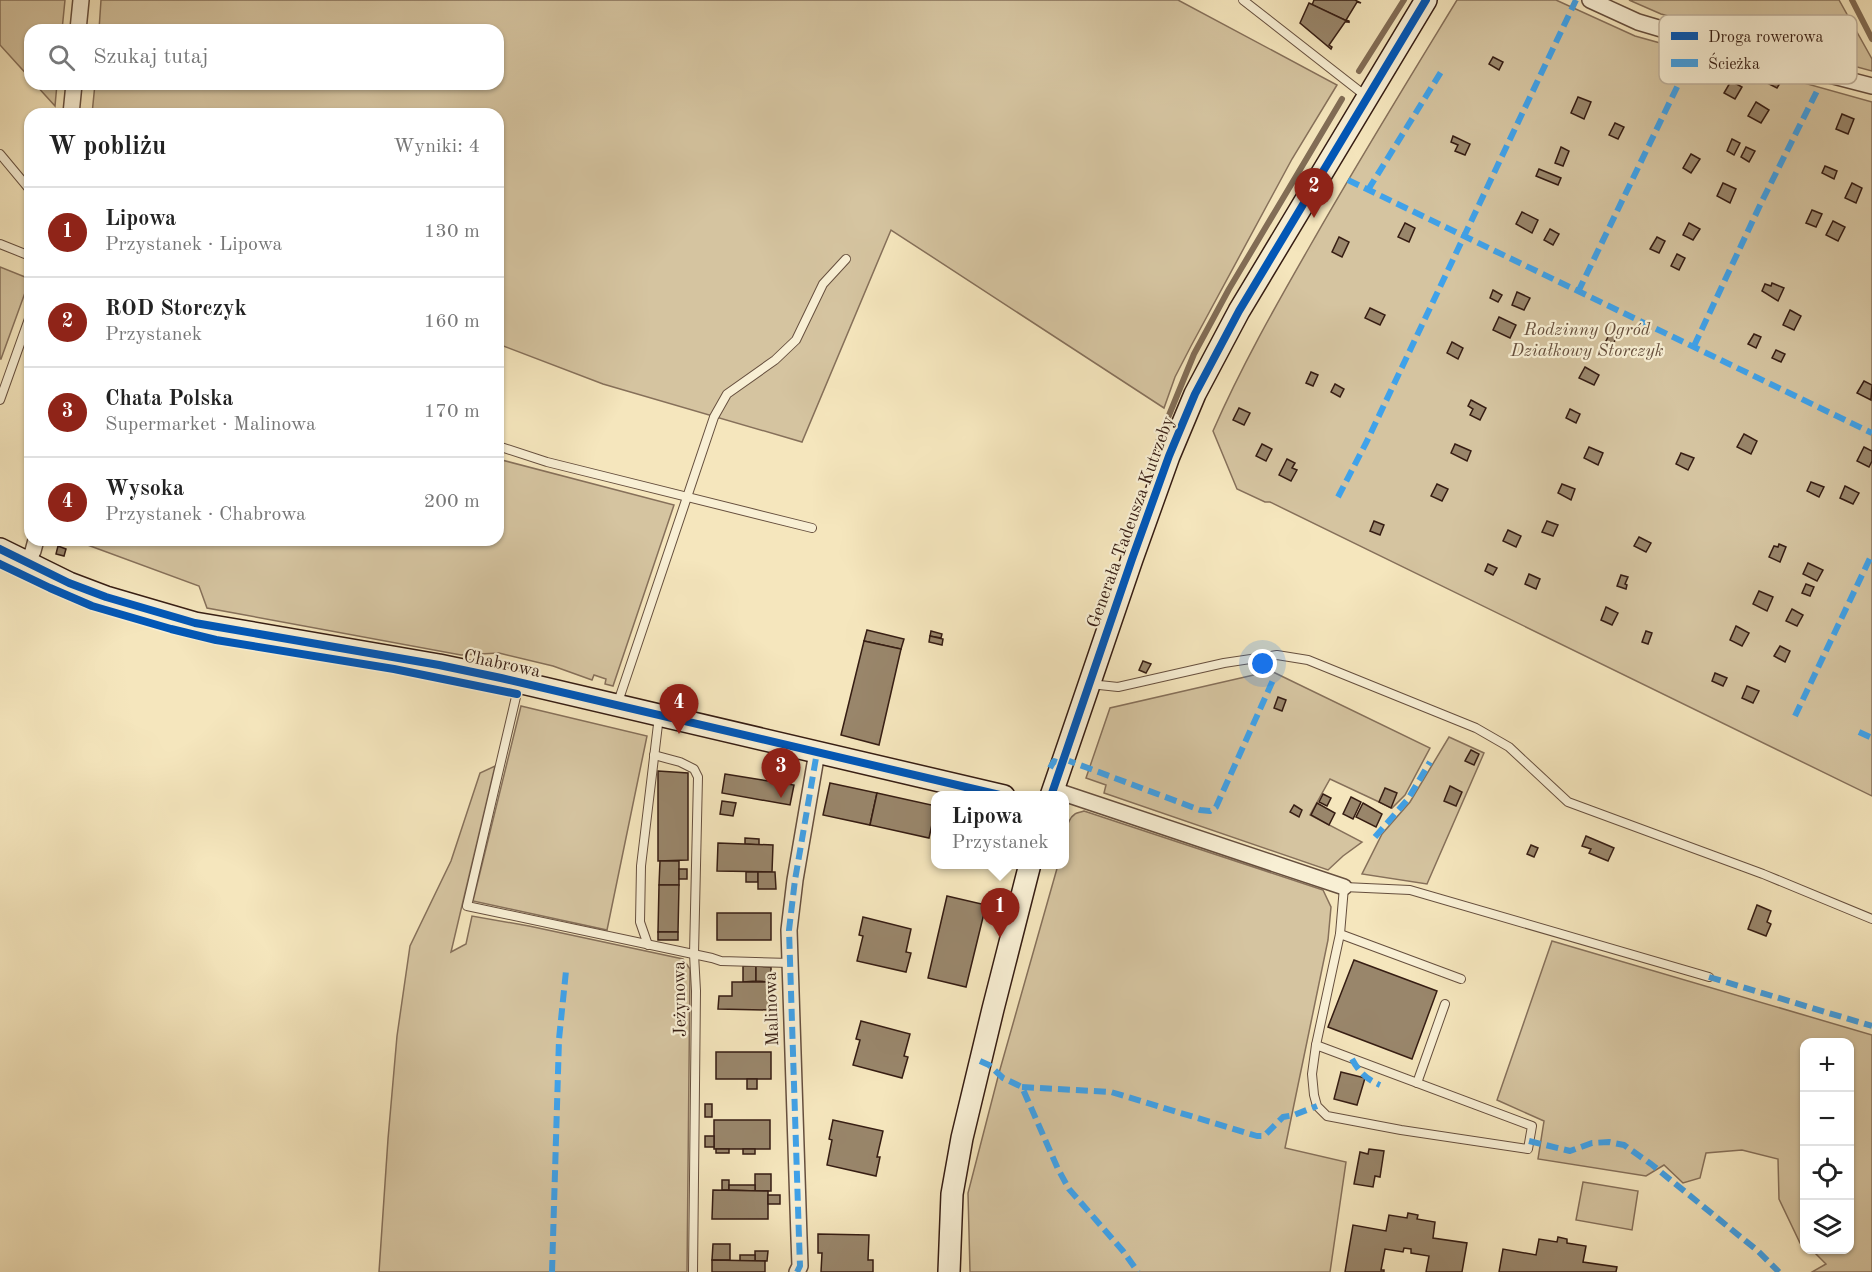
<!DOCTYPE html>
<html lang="pl">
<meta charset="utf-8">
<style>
body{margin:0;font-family:"Old Standard TT",serif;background:#f6f6f6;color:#222}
.controls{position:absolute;right:18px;bottom:18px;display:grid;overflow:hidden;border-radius:12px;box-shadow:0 2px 4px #0004}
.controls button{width:54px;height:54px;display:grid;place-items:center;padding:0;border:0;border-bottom:2px solid #e0e0e0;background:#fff;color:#222;font:30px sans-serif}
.you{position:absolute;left:1263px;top:664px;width:21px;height:21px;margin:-15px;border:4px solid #fff;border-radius:50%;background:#1a73e8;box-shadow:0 0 0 9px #1a73e833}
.badge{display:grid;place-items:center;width:39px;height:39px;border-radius:50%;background:#8f2418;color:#fff;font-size:20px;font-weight:700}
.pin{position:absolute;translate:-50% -50px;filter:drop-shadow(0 2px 3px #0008)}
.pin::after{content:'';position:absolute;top:32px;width:21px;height:18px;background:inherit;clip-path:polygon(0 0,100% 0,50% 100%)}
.popup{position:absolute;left:931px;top:791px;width:138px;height:78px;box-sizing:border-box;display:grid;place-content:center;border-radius:12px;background:#fff;filter:drop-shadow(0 2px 4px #0005);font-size:20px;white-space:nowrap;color:#767676}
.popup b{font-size:22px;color:#222}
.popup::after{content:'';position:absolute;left:50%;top:100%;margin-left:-12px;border:12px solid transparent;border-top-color:#fff}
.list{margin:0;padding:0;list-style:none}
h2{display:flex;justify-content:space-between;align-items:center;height:78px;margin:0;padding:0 24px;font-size:26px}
h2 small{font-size:20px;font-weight:400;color:#767676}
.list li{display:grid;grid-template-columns:39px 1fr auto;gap:18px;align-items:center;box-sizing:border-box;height:90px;padding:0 24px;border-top:2px solid #e0e0e0}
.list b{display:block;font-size:22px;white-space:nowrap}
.list p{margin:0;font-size:20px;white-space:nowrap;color:#767676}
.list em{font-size:20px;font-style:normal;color:#767676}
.icon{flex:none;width:33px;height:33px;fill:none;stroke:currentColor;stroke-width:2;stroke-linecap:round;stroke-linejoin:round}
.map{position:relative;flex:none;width:1872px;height:1272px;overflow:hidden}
.search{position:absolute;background:#fff;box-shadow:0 2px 4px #0004;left:24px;top:24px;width:480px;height:66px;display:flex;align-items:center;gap:15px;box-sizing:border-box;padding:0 21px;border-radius:18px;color:#767676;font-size:22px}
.panel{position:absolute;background:#fff;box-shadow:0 2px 4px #0004;left:24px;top:108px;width:480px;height:438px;border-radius:18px}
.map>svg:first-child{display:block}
.green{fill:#d5c4a0;stroke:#86705a;stroke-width:1.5}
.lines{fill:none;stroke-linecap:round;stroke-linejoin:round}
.stream{stroke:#826d56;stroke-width:6}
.building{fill:#99866b;stroke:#361d13;stroke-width:1.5}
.lane-casing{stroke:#664f3e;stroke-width:10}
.street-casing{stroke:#664f3e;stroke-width:18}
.secondary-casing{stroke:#361d13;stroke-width:24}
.lane{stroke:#f8efd4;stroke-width:8}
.street{stroke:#f8efd4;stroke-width:15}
.secondary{stroke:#f8efd4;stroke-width:21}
.quiet{stroke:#3fa2ea;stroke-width:6;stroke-dasharray:12 6;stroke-linecap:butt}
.cycleway-casing{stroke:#f8efd4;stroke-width:11}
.cycleway{stroke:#0057b8;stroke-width:8}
.labels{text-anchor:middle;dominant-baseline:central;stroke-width:4.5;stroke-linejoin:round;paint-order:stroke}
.park-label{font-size:18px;font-style:italic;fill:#664f3d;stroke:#f8efd4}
.street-label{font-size:18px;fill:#361d13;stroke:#f8efd4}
.key{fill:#f8efd4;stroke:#beb09a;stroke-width:1.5}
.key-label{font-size:16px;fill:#361d13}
</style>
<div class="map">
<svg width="1872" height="1272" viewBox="0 0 1872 1272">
<rect width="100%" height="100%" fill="#f5e6bd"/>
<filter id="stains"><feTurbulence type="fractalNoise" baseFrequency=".00333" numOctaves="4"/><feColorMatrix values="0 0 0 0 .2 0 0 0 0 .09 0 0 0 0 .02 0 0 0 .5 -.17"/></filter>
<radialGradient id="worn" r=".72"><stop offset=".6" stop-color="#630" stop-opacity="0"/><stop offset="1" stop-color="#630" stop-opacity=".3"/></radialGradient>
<g class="green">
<path d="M0,0H65L62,30H30V78L0,45Z"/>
<path d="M101,0H1178L1337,85L1292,159L1191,346L1175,377L1164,408L891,230L802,442L603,384L498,344V114H92L95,84H498V30H99Z"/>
<path d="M1457,0H1556L1635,36L1872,102V796L1270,502H1265L1237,489L1213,431C1241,367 1275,307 1310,246C1357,163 1407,82 1457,0Z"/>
<path d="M1629,0H1839L1872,59V71L1661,14Z"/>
<path d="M35,84H57L55,106Z"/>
<path d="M0,267L30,279L1,359H0Z"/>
<path d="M498,459L674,505L613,686L605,684L606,679L594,675L592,680L553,666L499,653L461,655L207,608L199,586L74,540H498Z"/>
<path d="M1271,671L1430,748L1405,795L1392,808L1330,779L1310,815L1362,842L1343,856L1328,870L1104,793L1106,785L1086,778L1110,708Z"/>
<path d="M521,706L647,736L607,930L473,901Z"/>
<path d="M1449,737L1484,753L1427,884L1362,874L1382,834L1410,802Z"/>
<path d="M495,766L451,952L466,944L472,916L529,926L683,959L690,969L687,1272H379L388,1139L397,1036L410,946L451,861L480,773Z"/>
<path d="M1084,811L1323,890L1331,907L1328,940L1285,1148L1346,1162L1330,1272H970L968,1193L999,1073L1058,865L1064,864C1064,852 1063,821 1075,814C1076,813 1082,812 1084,811Z"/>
<path d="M1552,941L1872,1035V1272H1812L1826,1264L1812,1250H1850V1042H1804V1246L1800,1243L1779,1199L1778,1159L1742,1150L1706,1153L1700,1178L1683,1183L1664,1165L1646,1176L1538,1159L1544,1121L1497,1100Z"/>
<path d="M1583,1182L1638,1191L1632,1230L1576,1220Z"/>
</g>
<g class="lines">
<g class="stream">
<path d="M1852,0L1872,39"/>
<path d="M1359,71L1404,0"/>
<path d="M1156,447L1194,354L1229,289L1342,99"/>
</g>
</g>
<g class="building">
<path d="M1314,0H1355L1361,3L1357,2L1346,20L1349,21V22L1312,5Z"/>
<path d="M1309,3L1349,22H1345L1329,45L1332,47L1331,49L1300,23Z"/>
<path d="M1795,25L1802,28L1797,38L1790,34Z"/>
<path d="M1493,57L1503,62L1499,70L1489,64Z"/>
<path d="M1772,75L1782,80L1777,88L1767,83Z"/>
<path d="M1731,81L1742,87L1735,99L1724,93Z"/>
<path d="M1578,97L1591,102L1584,119L1571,113Z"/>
<path d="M1756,102L1769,110L1761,123L1748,116Z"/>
<path d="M1842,114L1854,119L1848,134L1836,129Z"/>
<path d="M1615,123L1624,127L1618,139L1609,135Z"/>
<path d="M1453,136L1470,144L1465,155L1455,151L1458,145L1451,142Z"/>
<path d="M1732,139L1740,143L1734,155L1727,151Z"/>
<path d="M1561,147L1569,151L1563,166L1555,163Z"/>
<path d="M1746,147L1755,151L1749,162L1741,157Z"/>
<path d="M1691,154L1700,159L1691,173L1683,168Z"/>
<path d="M1825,166L1837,171L1834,179L1822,173Z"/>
<path d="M1539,169L1561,178L1558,185L1536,176Z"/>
<path d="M1723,183L1736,189L1730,203L1717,196Z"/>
<path d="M1852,183L1862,188L1856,203L1845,198Z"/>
<path d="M1812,210L1822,214L1816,227L1806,223Z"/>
<path d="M1522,212L1538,220L1532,233L1516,224Z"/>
<path d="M1833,221L1845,227L1838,241L1826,235Z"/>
<path d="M1405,223L1415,228L1409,242L1398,237Z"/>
<path d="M1689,223L1700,229L1693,240L1683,235Z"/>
<path d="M1550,229L1559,234L1553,245L1544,240Z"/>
<path d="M1339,237L1349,242L1342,257L1332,252Z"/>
<path d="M1657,237L1665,241L1659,253L1650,249Z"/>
<path d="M1677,254L1685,258L1679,270L1671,266Z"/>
<path d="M1772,283L1784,288L1778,301L1762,291L1765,284L1771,286Z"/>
<path d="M1493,290L1502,295L1498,302L1490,298Z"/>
<path d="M1517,292L1530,298L1524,310L1512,305Z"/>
<path d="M1370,308L1385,315L1380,325L1365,318Z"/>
<path d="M1790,310L1801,316L1794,330L1783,325Z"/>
<path d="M1499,317L1516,325L1510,338L1493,330Z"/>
<path d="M1610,333L1617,336L1610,351L1603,347Z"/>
<path d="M1754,334L1761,337L1756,348L1748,344Z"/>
<path d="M1452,342L1463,348L1458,359L1447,353Z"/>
<path d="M1776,350L1785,354L1781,362L1772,358Z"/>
<path d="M1585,367L1599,375L1594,385L1579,378Z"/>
<path d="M1311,372L1318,375L1313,386L1306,383Z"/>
<path d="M1864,381L1872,385L1871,400L1857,393Z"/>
<path d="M1335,384L1344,389L1340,397L1331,392Z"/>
<path d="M1471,400L1486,408L1480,420L1470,415L1473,409L1468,406Z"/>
<path d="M1239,408L1250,413L1244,425L1233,420Z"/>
<path d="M1570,409L1580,414L1576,423L1566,418Z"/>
<path d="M1744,434L1757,441L1751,454L1737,447Z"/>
<path d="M1262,444L1272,449L1266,461L1256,456Z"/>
<path d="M1455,444L1471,451L1467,461L1451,453Z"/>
<path d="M1589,447L1603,453L1598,465L1584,458Z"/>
<path d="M1864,447L1872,451V461L1869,467L1857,461Z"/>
<path d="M1681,453L1694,458L1688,470L1676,464Z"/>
<path d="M1287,459L1295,463L1292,468L1297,470L1291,481L1279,475Z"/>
<path d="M1811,482L1824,487L1819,497L1807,491Z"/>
<path d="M1437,484L1448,489L1442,501L1431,496Z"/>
<path d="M1562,484L1575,489L1571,500L1558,493Z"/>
<path d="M1845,486L1859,493L1853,504L1840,498Z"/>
<path d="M1374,521L1384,525L1380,535L1370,531Z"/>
<path d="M1547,521L1558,525L1553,536L1542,532Z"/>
<path d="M1508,530L1521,536L1516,547L1503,541Z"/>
<path d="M1639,537L1651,543L1646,552L1634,546Z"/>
<path d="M1779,544L1786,547L1780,562L1769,557L1774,546L1778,547Z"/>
<path d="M58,546L66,549L64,556L56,554Z"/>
<path d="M1808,563L1823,570L1817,581L1803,574Z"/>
<path d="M1488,564L1497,568L1493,575L1485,571Z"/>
<path d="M1529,574L1540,579L1536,589L1525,584Z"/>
<path d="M1621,575L1628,577L1625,584L1627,585L1626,589L1617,586Z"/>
<path d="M1806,584L1814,587L1810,596L1802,593Z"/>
<path d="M1759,591L1773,597L1767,611L1753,604Z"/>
<path d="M1606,607L1618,613L1612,625L1601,620Z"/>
<path d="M1792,609L1803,615L1797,626L1786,621Z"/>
<path d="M1736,626L1749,633L1742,646L1730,640Z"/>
<path d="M867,630L904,639L901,649L864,641Z"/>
<path d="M931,631L942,634L941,638L930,636Z"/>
<path d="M1646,631L1652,633L1648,644L1642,642Z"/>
<path d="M930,636L943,639L942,645L929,642Z"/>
<path d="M864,641L901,649L879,745L841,735Z"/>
<path d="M1780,646L1790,651L1785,662L1774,656Z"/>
<path d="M1143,661L1151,664L1146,673L1139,670Z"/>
<path d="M1715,673L1727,678L1723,686L1712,681Z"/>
<path d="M1747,686L1759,691L1753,703L1742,698Z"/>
<path d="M1278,697L1286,700L1282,711L1274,708Z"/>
<path d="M1471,750L1479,754L1474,765L1465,761Z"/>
<path d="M658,771L688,773V860L658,861Z"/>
<path d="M725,774L794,785L790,805L722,793Z"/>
<path d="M830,783L877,793L870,825L823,815Z"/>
<path d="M1450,786L1462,792L1456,806L1444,801Z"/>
<path d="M1385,788L1397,793L1391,808L1379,802Z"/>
<path d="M877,793L936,806L929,838L870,825Z"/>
<path d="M1323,794L1331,798L1327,806L1319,802Z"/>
<path d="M1351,797L1361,802L1353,819L1343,814Z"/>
<path d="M722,801L736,803L733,816L720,814Z"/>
<path d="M1317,803L1335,813L1329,825L1311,815Z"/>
<path d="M1363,803L1382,814L1376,827L1356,817Z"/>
<path d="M1294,805L1302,810L1299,817L1290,812Z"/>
<path d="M1586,836L1614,848L1608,861L1589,853L1591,849L1582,846Z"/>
<path d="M745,838L759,839V845L745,844Z"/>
<path d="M718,843L773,845L772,872L717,871Z"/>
<path d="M1531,845L1538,848L1534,857L1527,854Z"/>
<path d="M660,861H679V885H659Z"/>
<rect x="679" y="869" width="8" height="10"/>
<rect x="746" y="872" width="12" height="10"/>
<path d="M758,872H775L776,889H758Z"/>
<path d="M659,885H679L678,932H658Z"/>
<path d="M947,896L986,905L966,987L928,978Z"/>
<path d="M1757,905L1771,911L1767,922L1771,924L1766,936L1748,929Z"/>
<rect x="717" y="913" width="54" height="27"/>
<path d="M863,917L911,929L906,952L911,953L906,972L857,961L863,936L859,935Z"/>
<rect x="658" y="932" width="20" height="8"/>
<path d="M1354,960L1437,991L1412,1059L1328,1027Z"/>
<path d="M743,966H756V981L743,982Z"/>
<path d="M756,966L771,967V982L756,981Z"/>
<path d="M732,982H771L770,1010L718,1009L719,996H732Z"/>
<path d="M861,1021L910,1034L904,1056L908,1057L902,1078L853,1065L860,1040L856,1039Z"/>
<rect x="716" y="1052" width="55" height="27"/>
<path d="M1341,1072L1365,1078L1357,1105L1334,1099Z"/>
<rect x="747" y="1079" width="10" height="10"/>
<rect x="705" y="1104" width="7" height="13"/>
<rect x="714" y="1120" width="56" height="29"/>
<path d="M833,1120L883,1131L877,1157H880L876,1176L827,1165L832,1140L829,1139Z"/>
<rect x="705" y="1136" width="9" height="11"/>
<rect x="716" y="1149" width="13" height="4"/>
<rect x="743" y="1149" width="12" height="5"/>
<path d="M1369,1149L1384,1151L1380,1177L1375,1176L1373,1187L1354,1184L1360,1152L1368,1154Z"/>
<rect x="755" y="1174" width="16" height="17"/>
<rect x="722" y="1180" width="7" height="10"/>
<path d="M729,1185H755V1191L729,1190Z"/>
<path d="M713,1190L768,1191V1219H712Z"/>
<rect x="768" y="1195" width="12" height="9"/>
<path d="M1408,1213L1418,1215L1417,1219L1435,1222L1433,1238L1467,1243L1462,1272H1426L1429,1256L1411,1253V1249L1404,1248L1403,1252L1385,1249L1381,1270H1384V1272H1345L1353,1225L1386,1231L1389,1215L1407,1218Z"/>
<path d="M818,1234L869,1235L868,1260H873V1272H821L822,1253H818Z"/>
<path d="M1558,1237L1567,1239V1243L1586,1246L1583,1262L1617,1267L1616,1272H1499L1503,1249L1536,1255L1539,1239L1557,1242Z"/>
<path d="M713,1244H730V1260H712Z"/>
<path d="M755,1251H768L767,1261H755Z"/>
<rect x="740" y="1255" width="15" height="6"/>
<path d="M712,1260L765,1261V1272H712Z"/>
</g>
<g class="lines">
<defs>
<g id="lane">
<path d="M1243,0L1367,97"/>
<path d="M0,154L30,190"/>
<path d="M0,244L30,256"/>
<path d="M0,400L30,316"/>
<path d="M498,446L547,462L812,528"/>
<path d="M519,684L467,906L712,958L721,961L790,963"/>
<path d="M1090,684L1118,687L1224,663L1277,655L1308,660L1476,728L1509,747L1568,802L1763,874L1872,919"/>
<path d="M618,702L714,417L727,394L775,360L796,340L823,284L846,259"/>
<path d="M654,755L680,762L694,769L698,777L694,954L696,991L693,1272"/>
<path d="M1340,934L1461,979"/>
<path d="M648,945L640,922L641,866L659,716"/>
<path d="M1316,1045L1340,934L1344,887L1410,890L1709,977"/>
<path d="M1316,1045L1532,1126L1528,1149L1401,1130L1327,1116L1317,1106L1314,1095L1312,1074Z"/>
<path d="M1417,1083L1445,1004"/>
</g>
<g id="street">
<path d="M1590,0L1638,22L1729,49L1872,86"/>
<path d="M78,30L81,0"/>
<path d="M71,114L74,84"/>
<path d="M27,563L33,551L36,540"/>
<path d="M1054,790L1344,887"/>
<path d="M797,1272L800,1266L799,1238L789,930L795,880L817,752"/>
</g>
<g id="secondary">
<path d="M0,549L69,583L106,597L195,623L439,665L501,678L1004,796"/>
<path d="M1051,796L1132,559L1169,456L1195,394L1239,311L1426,0"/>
<path d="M949,1272L952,1194L962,1138L993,1009L1030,864"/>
</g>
</defs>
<use href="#lane" class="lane-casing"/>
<use href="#street" class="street-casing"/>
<use href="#secondary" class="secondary-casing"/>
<use href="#lane" class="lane"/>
<use href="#street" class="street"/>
<use href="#secondary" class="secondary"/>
<g class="quiet">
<path d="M1840,78L1844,64"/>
<path d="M1348,180L1872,433"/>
<path d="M1368,190L1441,72"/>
<path d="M1578,292L1692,56"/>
<path d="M1694,346L1762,201L1817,91"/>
<path d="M1338,497L1367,441L1576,0"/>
<path d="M1795,716L1872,554"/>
<path d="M1859,732L1872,738"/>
<path d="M1064,759L1200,810L1210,811L1216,807L1274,678"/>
<path d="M1050,768L1054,761L1063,764"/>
<path d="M1375,837L1408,799L1430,762"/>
<path d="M1709,977L1872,1026"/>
<path d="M1352,1059C1359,1072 1366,1079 1380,1085"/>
<path d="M980,1061L989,1065L1003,1078L1022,1087L1058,1169L1069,1189L1123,1251L1138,1272"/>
<path d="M1022,1087L1111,1092L1257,1136H1264L1283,1117L1294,1115L1317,1106"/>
<path d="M1529,1141L1570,1151L1592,1143L1609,1142L1624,1145L1651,1164L1758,1251L1779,1272"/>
<path d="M552,1272L559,1039L566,971"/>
<path d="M797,1272L800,1266L799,1238L789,930L795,880L817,752"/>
</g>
<defs>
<g id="cycleway">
<path d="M0,549L69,583L106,597L195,623L439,665L501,678L1004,796"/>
<path d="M0,564L50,588L92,606L171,629L216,640L394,669L517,694"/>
<path d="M1051,796L1132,559L1169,456L1195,394L1239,311L1426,0"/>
</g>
</defs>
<use href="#cycleway" class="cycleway-casing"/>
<use href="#cycleway" class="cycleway"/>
</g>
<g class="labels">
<g class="park-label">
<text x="1587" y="330">Rodzinny Ogród<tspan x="1587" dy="21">Działkowy Storczyk</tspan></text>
</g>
<g class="street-label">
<text transform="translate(1131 522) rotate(-70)">Generała Tadeusza Kutrzeby</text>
<text transform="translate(502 664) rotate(12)">Chabrowa</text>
<text transform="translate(680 999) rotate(-91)">Jeżynowa</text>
<text transform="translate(772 1009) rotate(-92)">Malinowa</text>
</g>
</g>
<rect x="1659" y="15" width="198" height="69" rx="9" class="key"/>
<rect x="1671" y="32" width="27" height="8" fill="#0057b8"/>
<rect x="1671" y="59" width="27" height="8" fill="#3fa2ea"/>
<g class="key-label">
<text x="1708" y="42">Droga rowerowa</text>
<text x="1708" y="69">Ścieżka</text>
</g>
<rect width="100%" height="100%" filter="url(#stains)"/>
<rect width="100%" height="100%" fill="url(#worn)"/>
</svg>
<div class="controls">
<button>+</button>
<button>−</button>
<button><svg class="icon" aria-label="locate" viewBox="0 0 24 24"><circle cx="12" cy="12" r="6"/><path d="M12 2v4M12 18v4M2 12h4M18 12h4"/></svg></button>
<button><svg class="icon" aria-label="layers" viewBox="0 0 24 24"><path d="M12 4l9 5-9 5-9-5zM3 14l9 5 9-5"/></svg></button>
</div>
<div class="you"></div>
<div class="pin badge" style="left:1000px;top:938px">1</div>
<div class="popup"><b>Lipowa</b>Przystanek</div>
<div class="pin badge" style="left:1314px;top:218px">2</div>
<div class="pin badge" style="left:781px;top:798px">3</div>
<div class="pin badge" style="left:679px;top:734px">4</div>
<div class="search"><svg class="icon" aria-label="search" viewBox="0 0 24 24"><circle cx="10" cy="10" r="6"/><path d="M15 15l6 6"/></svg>Szukaj tutaj</div>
<section class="panel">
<h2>W pobliżu<small>Wyniki: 4</small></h2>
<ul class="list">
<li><span class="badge">1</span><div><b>Lipowa</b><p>Przystanek · Lipowa</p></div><em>130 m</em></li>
<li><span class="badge">2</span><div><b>ROD Storczyk</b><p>Przystanek</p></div><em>160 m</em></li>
<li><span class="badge">3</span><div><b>Chata Polska</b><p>Supermarket · Malinowa</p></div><em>170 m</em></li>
<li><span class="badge">4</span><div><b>Wysoka</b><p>Przystanek · Chabrowa</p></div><em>200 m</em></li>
</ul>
</section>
</div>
